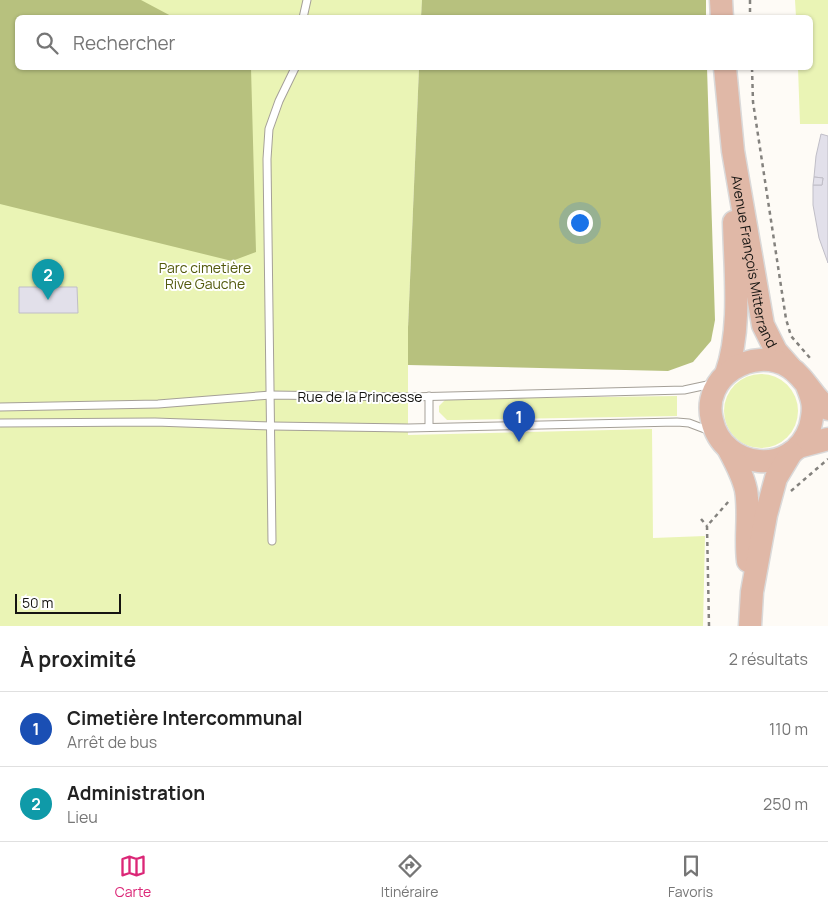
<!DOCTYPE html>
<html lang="fr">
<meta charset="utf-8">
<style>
body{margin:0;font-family:Manrope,sans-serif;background:#f6f6f6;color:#222}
.scale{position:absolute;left:15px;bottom:12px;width:106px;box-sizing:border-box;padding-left:5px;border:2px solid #151411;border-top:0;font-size:14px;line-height:18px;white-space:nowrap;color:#151411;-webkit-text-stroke:4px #fff;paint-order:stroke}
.you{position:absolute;left:579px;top:222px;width:18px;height:18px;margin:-12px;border:4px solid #fff;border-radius:50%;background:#1a73e8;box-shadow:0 0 0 8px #1a73e833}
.badge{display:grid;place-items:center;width:32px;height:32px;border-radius:50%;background:#db2777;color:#fff;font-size:16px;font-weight:700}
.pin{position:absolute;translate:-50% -41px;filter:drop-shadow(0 1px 2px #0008)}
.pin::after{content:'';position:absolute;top:26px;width:18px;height:15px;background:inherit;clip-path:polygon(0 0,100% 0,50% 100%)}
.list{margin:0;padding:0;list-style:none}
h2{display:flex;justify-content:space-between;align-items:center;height:65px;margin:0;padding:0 20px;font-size:21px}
h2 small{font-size:16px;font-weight:400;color:#767676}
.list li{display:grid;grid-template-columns:32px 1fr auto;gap:15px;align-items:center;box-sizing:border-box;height:75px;padding:0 20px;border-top:1px solid #e0e0e0}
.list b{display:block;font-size:19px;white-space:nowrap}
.list p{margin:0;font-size:16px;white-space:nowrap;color:#767676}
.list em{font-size:16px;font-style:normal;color:#767676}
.icon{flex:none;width:28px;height:28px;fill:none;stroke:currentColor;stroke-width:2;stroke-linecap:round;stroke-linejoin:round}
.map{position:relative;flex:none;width:828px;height:626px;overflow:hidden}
.search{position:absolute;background:#fff;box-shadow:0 1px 4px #0004;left:15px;right:15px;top:15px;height:55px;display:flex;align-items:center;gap:12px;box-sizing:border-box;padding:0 18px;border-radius:8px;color:#767676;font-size:19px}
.sheet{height:215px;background:#fff}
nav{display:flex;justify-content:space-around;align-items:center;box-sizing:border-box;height:70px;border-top:1px solid #e0e0e0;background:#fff;font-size:14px;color:#767676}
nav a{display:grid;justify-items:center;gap:2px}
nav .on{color:#db2777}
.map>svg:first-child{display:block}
.green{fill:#eaf4b5}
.forest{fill:#b7c17e}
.building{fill:#e2e0ea;stroke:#c0bec7}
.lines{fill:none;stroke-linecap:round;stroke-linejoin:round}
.lane-casing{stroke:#a5a098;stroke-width:9}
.primary-casing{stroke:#dad9d9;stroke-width:25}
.path{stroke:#84827e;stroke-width:2.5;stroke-dasharray:4 4;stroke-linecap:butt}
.lane{stroke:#fff;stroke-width:7}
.primary{stroke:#e0b8a7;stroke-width:22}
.labels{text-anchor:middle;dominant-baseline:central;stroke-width:4;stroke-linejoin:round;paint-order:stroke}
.street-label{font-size:14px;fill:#151411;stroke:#fff}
.park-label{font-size:14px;fill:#535a0d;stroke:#fff}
</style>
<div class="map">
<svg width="828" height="626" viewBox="0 0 828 626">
<rect width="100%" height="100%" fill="#fefbf6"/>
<g class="green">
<path d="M0,0H422L421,18H18V68H419L408,328V435L652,429L653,538L705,536L703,626H0Z"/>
<path d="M795,0H828V124H800L798,68H810V18L796,17Z"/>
<circle cx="761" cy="411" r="37"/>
<path d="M677,396V416L456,420H447L439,412V406L446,399Z"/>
</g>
<g class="forest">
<path d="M0,0H141L173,17L18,18V68H251L256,252L232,261L0,204Z"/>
<path d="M422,0H706V17H421Z"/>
<path d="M419,68H707L715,320L711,341L693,362L668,371L408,365V328Z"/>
</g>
<g class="building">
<path d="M821,134L828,136V263L819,238L813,205V185H822L823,178L814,177L816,156Z"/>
<path d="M814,177L823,178L822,185H813Z"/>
<path d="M19,287H77L78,313H19Z"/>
</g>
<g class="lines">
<defs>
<g id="lane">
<path d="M303,18L307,0"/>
<path d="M0,407L158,404L271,395L408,397L684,390L712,384"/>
<path d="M0,423L155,422L272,426L408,428L677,422L689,423L710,431"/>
<path d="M429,427V396"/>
<path d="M272,541L267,159L269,129L279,101L295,68"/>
</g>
<g id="primary">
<path d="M721,0L722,18"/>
<path id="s1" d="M725,68L733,151L763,325L776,351L790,367"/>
<path d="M726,374C742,329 735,270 734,222"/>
<path d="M807,386C809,391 811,396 812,401C814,409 812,419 810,427C793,477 723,470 712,420C701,377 753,345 789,367C805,377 813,397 828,409"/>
<path d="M798,447L828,439"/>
<path d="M729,450C736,463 743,476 746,490C750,513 745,538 748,561"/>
<path d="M750,626L752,592L766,515L776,478L791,453"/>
</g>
</defs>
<use href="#lane" class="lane-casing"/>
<use href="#primary" class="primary-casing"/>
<g class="path">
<path d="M750,0V18"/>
<path d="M752,68L753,102L786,319L791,336L810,358"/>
<path d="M791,491L828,459"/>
<path d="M701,519L707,526"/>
<path d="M709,626L707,526L729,501"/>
</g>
<use href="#lane" class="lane"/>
<use href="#primary" class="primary"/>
</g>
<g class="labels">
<g class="street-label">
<text stroke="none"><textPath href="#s1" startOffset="196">Avenue François Mitterrand</textPath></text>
<text x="360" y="396">Rue de la Princesse</text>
</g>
<g class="park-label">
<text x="205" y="267">Parc cimetière<tspan x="205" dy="16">Rive Gauche</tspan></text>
</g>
</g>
</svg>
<div class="scale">50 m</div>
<div class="you"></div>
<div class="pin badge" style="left:519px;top:442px;background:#1a4fb4">1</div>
<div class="pin badge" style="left:48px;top:300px;background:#0f9aa8">2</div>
<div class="search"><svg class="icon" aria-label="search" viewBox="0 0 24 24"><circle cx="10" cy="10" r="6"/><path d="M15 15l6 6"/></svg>Rechercher</div>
</div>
<section class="sheet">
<h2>À proximité<small>2 résultats</small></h2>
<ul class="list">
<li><span class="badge" style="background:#1a4fb4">1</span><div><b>Cimetière Intercommunal</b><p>Arrêt de bus</p></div><em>110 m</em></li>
<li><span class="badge" style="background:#0f9aa8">2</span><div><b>Administration</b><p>Lieu</p></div><em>250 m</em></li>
</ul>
</section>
<nav>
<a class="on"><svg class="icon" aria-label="map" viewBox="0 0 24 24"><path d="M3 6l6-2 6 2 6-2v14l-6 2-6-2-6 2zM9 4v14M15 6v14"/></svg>Carte</a>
<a><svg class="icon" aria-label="directions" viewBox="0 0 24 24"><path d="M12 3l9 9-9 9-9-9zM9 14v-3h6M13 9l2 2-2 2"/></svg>Itinéraire</a>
<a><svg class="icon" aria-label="saved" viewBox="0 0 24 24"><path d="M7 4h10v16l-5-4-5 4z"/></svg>Favoris</a>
</nav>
